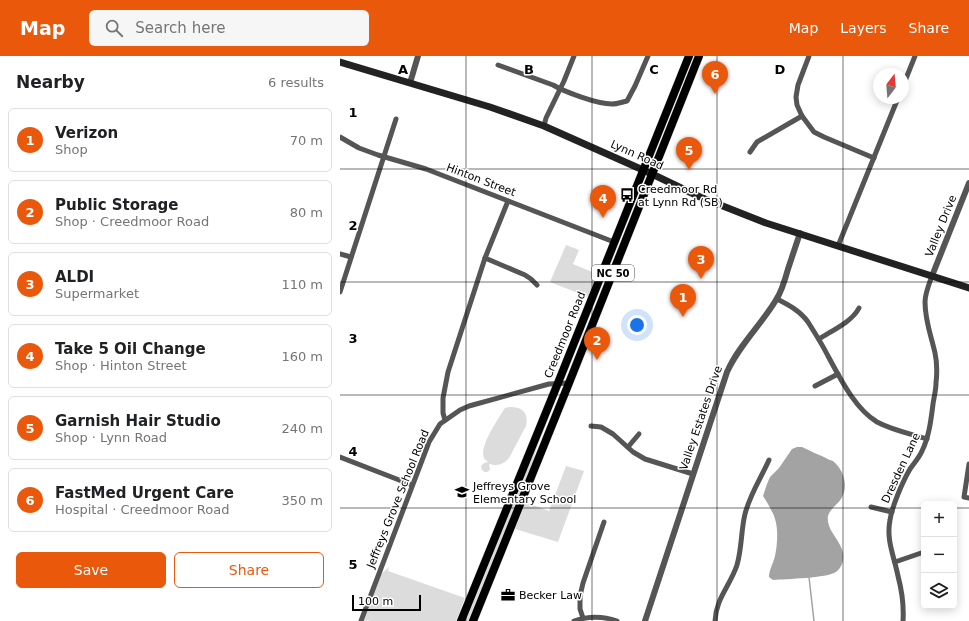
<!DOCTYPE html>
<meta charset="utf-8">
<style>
body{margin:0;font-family:"DejaVu Sans",sans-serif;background:#f6f6f6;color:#202124}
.controls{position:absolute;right:12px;bottom:12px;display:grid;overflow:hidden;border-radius:6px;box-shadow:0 2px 10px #0003}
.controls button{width:36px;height:36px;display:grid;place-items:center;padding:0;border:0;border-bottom:1px solid #e0e0e0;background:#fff;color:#202124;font:20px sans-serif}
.compass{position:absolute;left:533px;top:12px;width:36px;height:36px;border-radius:50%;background:#fff;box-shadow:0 2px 10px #0003;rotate:16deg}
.scale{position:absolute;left:12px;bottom:10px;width:69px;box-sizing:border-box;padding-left:4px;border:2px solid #000;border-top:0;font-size:11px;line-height:14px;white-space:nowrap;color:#000;-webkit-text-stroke:3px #fff;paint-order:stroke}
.you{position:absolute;left:297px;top:269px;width:14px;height:14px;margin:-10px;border:3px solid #fff;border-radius:50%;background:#1a73e8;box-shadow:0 0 0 6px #1a73e833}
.badge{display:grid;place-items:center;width:26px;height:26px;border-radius:50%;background:#ea580c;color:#fff;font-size:13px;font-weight:700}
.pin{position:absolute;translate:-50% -33px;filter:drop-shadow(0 1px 2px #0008)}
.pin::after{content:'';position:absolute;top:21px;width:14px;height:12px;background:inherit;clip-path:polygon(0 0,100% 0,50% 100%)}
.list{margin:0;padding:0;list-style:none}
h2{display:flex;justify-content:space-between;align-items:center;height:52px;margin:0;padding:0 16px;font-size:17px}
h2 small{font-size:13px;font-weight:400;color:#757577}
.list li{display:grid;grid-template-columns:26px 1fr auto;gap:12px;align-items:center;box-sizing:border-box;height:64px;margin:0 8px 8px;padding:0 8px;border:1px solid #e0e0e0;border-radius:6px}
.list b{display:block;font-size:15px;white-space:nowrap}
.list p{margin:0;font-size:13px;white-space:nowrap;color:#757577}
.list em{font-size:13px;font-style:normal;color:#757577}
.actions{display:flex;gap:8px;padding:12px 16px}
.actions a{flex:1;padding:9px 0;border:1px solid #ea580c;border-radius:6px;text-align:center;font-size:14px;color:#ea580c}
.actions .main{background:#ea580c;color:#fff}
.icon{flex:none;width:22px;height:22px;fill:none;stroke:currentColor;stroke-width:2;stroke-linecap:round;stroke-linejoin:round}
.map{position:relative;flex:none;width:629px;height:565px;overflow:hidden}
header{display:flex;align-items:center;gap:24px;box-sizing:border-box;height:56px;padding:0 20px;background:#ea580c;color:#fff}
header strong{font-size:19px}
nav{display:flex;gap:22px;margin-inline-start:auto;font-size:14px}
.search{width:280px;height:36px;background:#f6f6f6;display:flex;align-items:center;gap:10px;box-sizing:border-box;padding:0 14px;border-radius:6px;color:#757577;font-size:15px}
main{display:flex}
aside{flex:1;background:#fff}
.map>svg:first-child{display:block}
.green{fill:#dcdcdc}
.water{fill:#a3a3a3}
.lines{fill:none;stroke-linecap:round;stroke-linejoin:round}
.stream{stroke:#a3a3a3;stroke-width:1.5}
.primary-casing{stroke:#dbdbdb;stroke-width:9}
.minor{stroke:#555;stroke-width:5}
.tertiary{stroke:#555;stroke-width:6}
.secondary{stroke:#222;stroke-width:7}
.primary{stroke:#000;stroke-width:8}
.grid{fill:none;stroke:#000;stroke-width:1;stroke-opacity:0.55}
.labels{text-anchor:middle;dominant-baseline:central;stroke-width:3;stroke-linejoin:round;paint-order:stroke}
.shield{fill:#fff;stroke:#4c4c4c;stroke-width:1}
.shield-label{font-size:10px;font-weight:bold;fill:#000}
.street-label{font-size:11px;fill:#000;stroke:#fff}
.poi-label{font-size:11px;fill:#000;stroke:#fff;text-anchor:start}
.grid-label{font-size:13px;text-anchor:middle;font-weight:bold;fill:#000;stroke:#fff;stroke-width:3;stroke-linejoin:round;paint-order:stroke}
</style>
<header>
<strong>Map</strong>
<div class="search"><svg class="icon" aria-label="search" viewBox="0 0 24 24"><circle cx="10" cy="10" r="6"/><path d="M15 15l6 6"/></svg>Search here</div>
<nav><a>Map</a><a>Layers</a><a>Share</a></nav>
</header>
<main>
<aside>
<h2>Nearby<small>6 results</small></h2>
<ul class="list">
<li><span class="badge">1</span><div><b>Verizon</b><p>Shop</p></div><em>70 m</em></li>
<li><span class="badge">2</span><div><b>Public Storage</b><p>Shop · Creedmoor Road</p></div><em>80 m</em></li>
<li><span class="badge">3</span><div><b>ALDI</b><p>Supermarket</p></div><em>110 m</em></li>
<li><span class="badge">4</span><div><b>Take 5 Oil Change</b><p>Shop · Hinton Street</p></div><em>160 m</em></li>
<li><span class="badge">5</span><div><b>Garnish Hair Studio</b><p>Shop · Lynn Road</p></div><em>240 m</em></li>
<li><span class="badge">6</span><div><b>FastMed Urgent Care</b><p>Hospital · Creedmoor Road</p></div><em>350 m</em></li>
</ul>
<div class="actions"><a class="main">Save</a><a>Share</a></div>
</aside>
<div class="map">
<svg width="629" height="565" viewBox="0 0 629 565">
<rect width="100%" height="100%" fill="#fff"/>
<g class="green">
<path d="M226,189L239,194L233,208L257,218L248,241L210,226Z"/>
<path d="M169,351C182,350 189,357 186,370L169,402C163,409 158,410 149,408L150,413C148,417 145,417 142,414L141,410L144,407L148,406C147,405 144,403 144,402C139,391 157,365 163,355L165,352Z"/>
<path d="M211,353H212L196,394L190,415L129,565H124Z"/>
<path d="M226,410L244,415L218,486L175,473L185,446L209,455Z"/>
<path d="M49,511L48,515L125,542L116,565H31L27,564V565H24L40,519Z"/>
</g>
<path class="water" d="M457,391H462C470,395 477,398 484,401C487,403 490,404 493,405C504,414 509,431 501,443C497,449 490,453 488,460C486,472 497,481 501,491C505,499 504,510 496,516C487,522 446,523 433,524L429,521C429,514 433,508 435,500C438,486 439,466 431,454C429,449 426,445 423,440L427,428L430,421L439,412L452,393Z"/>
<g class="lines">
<path class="stream" d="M469,521L474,565"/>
<defs>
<g id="primary">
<path d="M121,565L218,327L349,0"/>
<path d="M133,565L229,327L359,0"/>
</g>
</defs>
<use href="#primary" class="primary-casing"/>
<g class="minor">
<path d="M469,0L458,29L456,41L457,49L462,60L474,76L484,81L534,102"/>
<path d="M158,9L213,29C225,36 257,48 272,48C277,48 282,46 287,45L295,30L308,0"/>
<path d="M563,30L575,0"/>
<path d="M204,70L206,62L224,25L234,0"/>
<path d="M0,81L19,92L38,99L86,113L274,186"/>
<path d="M410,96L417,86L462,60"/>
<path d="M498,190L558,42"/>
<path d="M0,198L11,201"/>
<path d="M145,202L185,219L191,223L197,229"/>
<path d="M0,236L56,63"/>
<path d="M437,243C449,249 460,255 468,266C475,277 482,288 488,300C500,322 515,353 537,366C552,374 571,378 587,383"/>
<path d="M479,283C491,275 512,266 519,252"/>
<path d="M475,330L498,318"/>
<path d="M105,364L103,357V342L108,316L145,202L168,145"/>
<path d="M251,370L261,371L273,378L293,396L305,403L353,418"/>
<path d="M288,391L299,378"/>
<path d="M0,401L72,429"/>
<path d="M629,408L624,441L629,442"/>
<path d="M531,451L552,456"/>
<path d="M555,506L584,496"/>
<path d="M243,562L240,553V540L243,527L264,466"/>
<path d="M21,565L89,386L100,368L120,354L129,350L209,328L229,327"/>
<path d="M234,565C248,560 263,560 277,565"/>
<path d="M375,565C376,542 390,530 397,509C402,492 401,474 405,458C410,438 421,422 429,404"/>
<path d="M563,565C564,549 562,535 558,520C554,500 546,484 550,464C552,450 563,425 570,413C574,407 579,402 582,395C589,381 591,364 593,348C594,341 596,334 596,327C597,318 597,306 595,297C591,279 585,265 585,246C585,238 589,228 592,220"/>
</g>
<g class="tertiary">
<path d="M70,27L78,0"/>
<path d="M592,220L629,127"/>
<path d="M305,565L387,316C399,289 421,269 436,244C442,235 445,224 448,213C452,201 456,189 460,177"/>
</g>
<path class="secondary" d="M0,6L150,51L204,70L312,118L360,141L426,167L629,232"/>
<use href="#primary" class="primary"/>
</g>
<path class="grid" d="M126,0V565M252,0V565M377,0V565M503,0V565M0,113H629M0,226H629M0,339H629M0,452H584M614,452H629"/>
<defs>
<symbol id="bus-bare" viewBox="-9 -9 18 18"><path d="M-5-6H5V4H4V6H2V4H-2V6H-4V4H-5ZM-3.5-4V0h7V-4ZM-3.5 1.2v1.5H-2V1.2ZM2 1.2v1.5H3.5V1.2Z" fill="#000" stroke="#fff" stroke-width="2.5" paint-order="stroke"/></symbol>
<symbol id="school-bare" viewBox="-9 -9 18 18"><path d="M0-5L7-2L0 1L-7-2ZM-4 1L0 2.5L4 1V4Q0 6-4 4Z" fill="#000" stroke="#fff" stroke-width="2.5" paint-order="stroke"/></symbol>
<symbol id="office-bare" viewBox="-9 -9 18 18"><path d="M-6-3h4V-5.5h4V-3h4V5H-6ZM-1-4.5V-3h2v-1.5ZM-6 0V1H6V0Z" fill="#000" stroke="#fff" stroke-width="2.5" paint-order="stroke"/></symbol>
</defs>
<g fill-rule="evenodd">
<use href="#bus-bare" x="277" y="129" width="20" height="20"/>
<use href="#school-bare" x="112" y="426" width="20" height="20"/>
<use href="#office-bare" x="158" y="529" width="20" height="20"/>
</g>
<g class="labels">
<rect class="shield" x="252" y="209" width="42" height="16" rx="3"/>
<g class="shield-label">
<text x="273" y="217">NC 50</text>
</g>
<g class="street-label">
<text transform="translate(297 99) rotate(24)">Lynn Road</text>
<text transform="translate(141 124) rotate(21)">Hinton Street</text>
<text transform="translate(601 170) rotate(-68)">Valley Drive</text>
<text transform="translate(225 279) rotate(-68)">Creedmoor Road</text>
<text transform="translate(361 362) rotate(-71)">Valley Estates Drive</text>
<text transform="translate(561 412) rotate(-65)">Dresden Lane</text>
<text transform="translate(58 443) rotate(-68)">Jeffreys Grove School Road</text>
</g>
<g class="poi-label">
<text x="298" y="133">Creedmoor Rd<tspan x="298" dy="13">at Lynn Rd (SB)</tspan></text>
<text x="133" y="430">Jeffreys Grove<tspan x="133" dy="13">Elementary School</tspan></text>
<text x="179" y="539">Becker Law</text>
</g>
</g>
<g class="grid-label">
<text x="63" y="18">A</text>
<text x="189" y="18">B</text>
<text x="314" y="18">C</text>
<text x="440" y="18">D</text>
<text x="13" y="61">1</text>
<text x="13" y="174">2</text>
<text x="13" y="287">3</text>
<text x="13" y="400">4</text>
<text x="13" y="513">5</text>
</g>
</svg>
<div class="controls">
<button>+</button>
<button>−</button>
<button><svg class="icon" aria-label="layers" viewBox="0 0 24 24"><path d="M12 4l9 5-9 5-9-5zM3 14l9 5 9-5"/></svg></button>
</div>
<svg class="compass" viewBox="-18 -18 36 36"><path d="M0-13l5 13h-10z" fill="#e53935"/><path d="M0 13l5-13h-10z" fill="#757577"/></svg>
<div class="scale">100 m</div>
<div class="you"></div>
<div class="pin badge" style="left:343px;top:261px">1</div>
<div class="pin badge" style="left:257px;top:304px">2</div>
<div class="pin badge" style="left:361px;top:223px">3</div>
<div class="pin badge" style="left:263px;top:162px">4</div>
<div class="pin badge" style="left:349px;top:114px">5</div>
<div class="pin badge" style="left:375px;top:38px">6</div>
</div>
</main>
